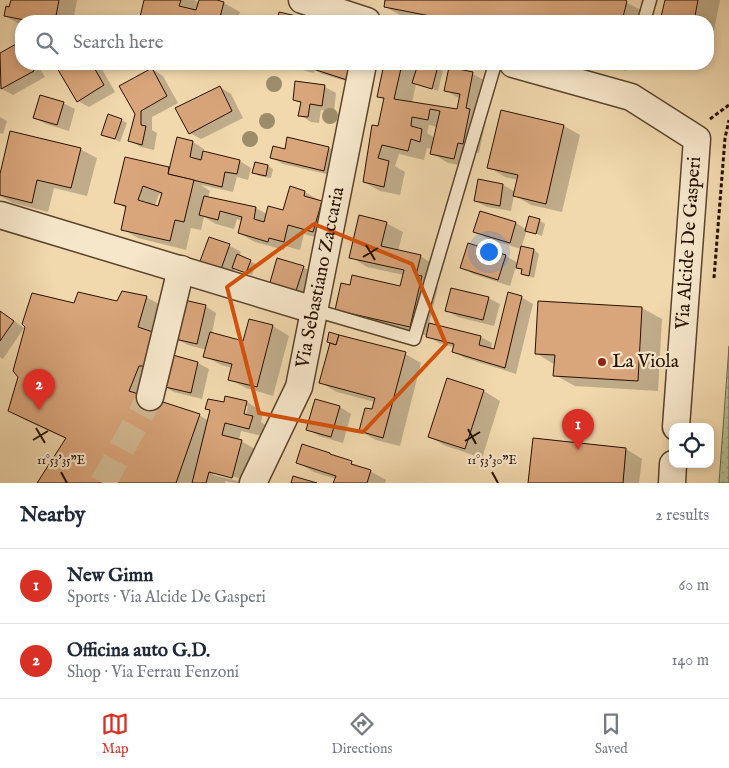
<!DOCTYPE html>
<meta charset="utf-8">
<style>
body{margin:0;font-family:"IM FELL English",serif;background:#f6f6f7;color:#1f2937}
.controls{position:absolute;right:15px;bottom:15px;display:grid;overflow:hidden;border-radius:10px;box-shadow:0 2px 8px #0003}
.controls button{width:45px;height:45px;display:grid;place-items:center;padding:0;border:0;border-bottom:1px solid #e0e1e3;background:#fff;color:#1f2937;font:25px sans-serif}
.you{position:absolute;left:488px;top:251px;width:18px;height:18px;margin:-12px;border:4px solid #fff;border-radius:50%;background:#1a73e8;box-shadow:0 0 0 8px #1a73e833}
.badge{display:grid;place-items:center;width:32px;height:32px;border-radius:50%;background:#d93025;color:#fff;font-size:16px;font-weight:700}
.pin{position:absolute;translate:-50% -41px;filter:drop-shadow(0 1px 2px #0008)}
.pin::after{content:'';position:absolute;top:26px;width:18px;height:15px;background:inherit;clip-path:polygon(0 0,100% 0,50% 100%)}
.list{margin:0;padding:0;list-style:none}
h2{display:flex;justify-content:space-between;align-items:center;height:65px;margin:0;padding:0 20px;font-size:21px}
h2 small{font-size:16px;font-weight:400;color:#747a83}
.list li{display:grid;grid-template-columns:32px 1fr auto;gap:15px;align-items:center;box-sizing:border-box;height:75px;padding:0 20px;border-top:1px solid #e0e1e3}
.list b{display:block;font-size:19px;white-space:nowrap}
.list p{margin:0;font-size:16px;white-space:nowrap;color:#747a83}
.list em{font-size:16px;font-style:normal;color:#747a83}
.icon{flex:none;width:28px;height:28px;fill:none;stroke:currentColor;stroke-width:2;stroke-linecap:round;stroke-linejoin:round}
.map{position:relative;flex:none;width:729px;height:483px;overflow:hidden}
.search{position:absolute;background:#fff;box-shadow:0 2px 8px #0003;left:15px;right:15px;top:15px;height:55px;display:flex;align-items:center;gap:12px;box-sizing:border-box;padding:0 18px;border-radius:20px;color:#747a83;font-size:19px}
.sheet{height:215px;background:#fff}
nav{display:flex;justify-content:space-around;align-items:center;box-sizing:border-box;height:70px;border-top:1px solid #e0e1e3;background:#fff;font-size:14px;color:#747a83}
nav a{display:grid;justify-items:center;gap:2px}
nav .on{color:#d93025}
.map>svg:first-child{display:block}
.grass{fill:url(#grass-dots);stroke:#6d6848}
.shadow{fill:#0003;fill-rule:evenodd}
.building{fill:#d9a57b;stroke:#271101;fill-rule:evenodd}
.lines{fill:none;stroke-linecap:round;stroke-linejoin:round}
.street-tunnel{stroke:#d3ba93;stroke-width:26;stroke-dasharray:26 13;stroke-linecap:butt}
.lane-casing{stroke:#5a432c;stroke-width:15}
.street-casing{stroke:#5a432c;stroke-width:29}
.path{stroke:#271101;stroke-width:3;stroke-dasharray:4 2.5;stroke-linecap:butt}
.lane{stroke:#f6e6ca;stroke-width:12}
.street{stroke:#f6e6ca;stroke-width:26}
.tree{fill:#9d8c6a}
.marked{fill:none;stroke:#d5520b;stroke-width:4;stroke-linejoin:round}
.ticks{fill:none;stroke:#271101;stroke-width:2}
.poi-dot{fill:#8f2418;stroke:#f6e6ca;stroke-width:2}
.labels{text-anchor:middle;dominant-baseline:central;stroke-width:4.5;stroke-linejoin:round;paint-order:stroke}
.street-label{font-size:19px;fill:#271101;stroke:#f6e6ca}
.poi-label{font-size:19px;fill:#271101;stroke:#f6e6ca;text-anchor:start}
.ticks-label{font-size:12px;text-anchor:middle;fill:#271101;stroke:#f6e6ca;stroke-width:4.5;stroke-linejoin:round;paint-order:stroke}
</style>
<div class="map">
<svg width="729" height="483" viewBox="0 0 729 483">
<defs>
<pattern id="grass-dots" width="8" height="8" patternUnits="userSpaceOnUse" patternTransform="scale(1.25)"><rect width="8" height="8" fill="#b3c08f"/><path d="M2 2h.1M6 6h.1" fill="none" stroke="#9aa47a" stroke-width="1.8" stroke-linecap="round"/></pattern>
</defs>
<rect width="100%" height="100%" fill="#f1d8ad"/>
<filter id="stains"><feTurbulence type="fractalNoise" baseFrequency=".004" numOctaves="4"/><feColorMatrix values="0 0 0 0 .2 0 0 0 0 .09 0 0 0 0 .02 0 0 0 .5 -.17"/></filter>
<radialGradient id="worn" r=".72"><stop offset=".6" stop-color="#630" stop-opacity="0"/><stop offset="1" stop-color="#630" stop-opacity=".3"/></radialGradient>
<path class="grass" d="M729,346V483H719Z"/>
<g class="shadow">
<path d="M12,0H77L73,21H21V25L5,16L10,8Z"/>
<path d="M146,0H194L200,3V0H212L224,3L240,12L238,21H140Z"/>
<path d="M386,0H621L643,11L640,21H428L402,16L385,7Z"/>
<path d="M666,0H720L708,61V21H661Z"/>
<path d="M18,44L21,46V64H37L45,77L13,95L2,89L0,86V54Z"/>
<path d="M56,64H99L115,92L89,107L78,101Z"/>
<path d="M278,64H365L359,85L322,74L315,70L314,73Z"/>
<path d="M385,64H411L418,68L419,64H424L443,71L438,91L416,84L412,103L458,110L460,99L445,90L450,69L473,74L489,83L482,117L486,120L479,153L474,152L471,167L448,163L432,153V149L427,148L424,160L399,154L395,166L405,172L400,195L380,191L364,182L385,100L378,96ZM429,125L437,127L435,138L427,133Z"/>
<path d="M602,64H628L626,71Z"/>
<path d="M152,69L163,76L178,103L152,117V130L157,133L154,150L141,147L130,141Z"/>
<path d="M296,83L325,87L336,93L334,112L321,110L319,123L311,122L300,115L302,104L294,100Z"/>
<path d="M220,87L231,94L243,118L201,139L190,133Z"/>
<path d="M63,103L75,109L69,131L46,124L34,118Z"/>
<path d="M0,117L7,121L3,134L0,133Z"/>
<path d="M121,120L127,123L120,142L103,134Z"/>
<path d="M564,126L580,135L562,212L531,205L514,195L511,211L487,207L475,201L503,185L516,192L518,180L505,177L489,167Z"/>
<path d="M178,139L193,142L204,149L203,152L240,161L251,168L248,180L237,177L233,192L201,185L210,191L208,198L256,208L267,214L284,212L291,188L305,192L337,211L329,241L304,234L300,250L285,246L284,250L255,242L239,233L242,221L237,219L234,229L216,224L204,217L201,230L191,228L186,250L138,238L122,229L127,209L116,202L126,158L170,169ZM159,194L163,196L159,208L155,206Z"/>
<path d="M329,148L340,155L335,176L283,164L272,158L286,151Z"/>
<path d="M80,149L97,158L87,196L54,188L48,212L13,203L0,196V179Z"/>
<path d="M268,166L273,169L271,178L259,176L254,172Z"/>
<path d="M481,212L516,223L526,229L539,220L545,224L542,236L527,230L521,248L534,250L539,254L534,278L523,274V271L516,266L510,286L473,274L462,267L469,244L506,256L518,263L521,249L486,238L475,231Z"/>
<path d="M386,223L403,232L398,251L420,256L436,266L432,284L438,287L429,324L481,337L492,343L491,349L495,350L521,297L533,304L516,374L465,358L453,351L454,347L439,343L428,336L353,319L337,309L350,286L401,288L404,275L367,267L351,257Z"/>
<path d="M210,238L230,246L241,252L239,257L256,264L252,275L235,268L232,278L212,270Z"/>
<path d="M303,267L315,274L307,299L282,292Z"/>
<path d="M146,297L166,308L170,356L198,363L209,369L202,399L174,392L163,386L150,399L199,415L209,421L211,411L207,409L225,404L226,398L247,402L263,412L261,422L268,427L266,437L241,431L239,440L257,450L249,483H234L225,481V483H39L66,439L29,422L9,411L75,305L117,302ZM245,406H248L244,421L242,420ZM213,472L239,478L238,481L213,475Z"/>
<path d="M488,298L500,304L494,326L458,317L447,311Z"/>
<path d="M205,306L216,313L212,334L244,343L250,320L273,326L289,336L273,396L246,388L229,379L232,368L221,365L205,356L207,350L188,345L176,339Z"/>
<path d="M642,308L662,319L658,391L575,386L555,375V365L536,353Z"/>
<path d="M0,311L24,328L3,359L0,357Z"/>
<path d="M405,354L421,363L400,446L376,440L360,431L373,411L375,402L337,392L321,383Z"/>
<path d="M448,380L484,391L500,401L482,458L446,446L429,437Z"/>
<path d="M316,400L340,407L351,414L343,443L319,436L307,429Z"/>
<path d="M626,449L642,459L639,483H530Z"/>
<path d="M330,454L370,471L386,480L385,483H335L336,479L314,472L298,463Z"/>
</g>
<g class="building">
<path d="M11,0H59L55,21H30L4,16L6,6L9,7Z"/>
<path d="M144,0H181L179,6L196,10L199,0H217L224,2L219,21H139Z"/>
<path d="M385,0H625L627,1L622,21H456L384,7Z"/>
<path d="M665,0H698L694,21H660Z"/>
<path d="M279,12L314,20L313,21H277Z"/>
<path d="M18,43L21,48V64H30L34,71L1,89L0,53Z"/>
<path d="M55,64H65L57,68Z"/>
<path d="M65,64H92L104,85L77,102L57,68Z"/>
<path d="M288,64H304L303,67Z"/>
<path d="M311,64H352L347,80L310,68Z"/>
<path d="M384,64H402L394,99L457,109L460,94L444,91L449,67L473,72L466,108L470,109L463,144L458,143L454,159L430,154L440,111L430,109L428,120L412,117L411,126L422,129L420,142L411,139L408,151L382,145L378,158L389,161L384,187L363,182L372,125L378,126L384,98L377,97Z"/>
<path d="M418,64H428L438,66L432,89L412,83Z"/>
<path d="M152,68L167,96L141,111V125L146,126L142,145L128,141L135,114L119,86Z"/>
<path d="M295,81L325,85L322,106L310,104L308,117L298,116L301,102L293,100Z"/>
<path d="M220,86L232,111L189,134L175,108Z"/>
<path d="M40,95L64,102L57,125L33,118Z"/>
<path d="M501,110L564,125L546,204L513,196L518,175L487,168Z"/>
<path d="M108,114L122,119L115,139L101,135Z"/>
<path d="M10,131L81,148L71,188L37,180L32,203L0,195V174Z"/>
<path d="M177,137L193,141L190,157L201,160L203,151L240,160L237,174L225,172L222,187L168,174Z"/>
<path d="M287,137L329,147L324,171L270,158L273,146L285,149Z"/>
<path d="M125,157L169,167L168,174L194,180L184,222L175,220L170,241L121,230L126,206L114,203ZM143,186L162,193L158,206L138,200Z"/>
<path d="M255,162L268,165L266,176L252,173Z"/>
<path d="M478,179L503,184L500,206L474,201Z"/>
<path d="M290,186L305,191L304,196L322,201L313,232L288,225L284,242L269,238L268,242L238,233L242,217L220,211L218,220L199,215L204,196L256,207L254,219L264,222L268,206L283,210Z"/>
<path d="M480,211L516,222L510,243L473,232Z"/>
<path d="M359,215L387,222L381,246L421,255L416,275L422,276L410,327L335,310L341,283L350,285L352,275L400,286L404,270L349,258Z"/>
<path d="M529,216L540,219L536,234L525,231Z"/>
<path d="M209,237L230,244L220,272L199,264Z"/>
<path d="M468,243L506,255L498,280L460,268Z"/>
<path d="M521,246L534,249L529,276L521,274L522,269L516,268Z"/>
<path d="M237,254L251,260L246,273L232,268Z"/>
<path d="M277,258L304,266L295,294L269,286Z"/>
<path d="M451,288L489,297L483,320L445,311Z"/>
<path d="M122,291L147,296L138,327L153,332L145,366H139L129,391L200,414L176,483H37L66,438L8,411L18,377L13,371L25,327L22,324L32,293L74,303L78,292L117,301Z"/>
<path d="M508,292L522,296L505,368L452,352L454,344L426,337L429,323L481,336L479,345L494,349Z"/>
<path d="M184,300L206,305L197,344L175,339Z"/>
<path d="M538,301L642,307L638,381L553,376L555,355L535,354Z"/>
<path d="M0,311L14,321L0,341Z"/>
<path d="M249,319L273,325L257,387L228,380L232,364L203,357L210,332L243,341Z"/>
<path d="M329,332L339,335L336,345L327,342Z"/>
<path d="M339,335L406,352L383,438L359,431L365,408L372,409L375,398L319,383L330,343L336,345Z"/>
<path d="M169,354L198,362L191,393L161,386Z"/>
<path d="M447,378L484,390L465,449L428,437Z"/>
<path d="M225,396L247,401L244,414L253,416L249,429L225,423L222,435L242,440L232,478L209,472L206,483H192L210,410L205,409L208,399L224,402Z"/>
<path d="M315,399L340,406L331,437L306,430Z"/>
<path d="M533,438L626,448L623,483H528Z"/>
<path d="M302,444L330,453V454L352,461L351,464L371,470L367,483H333L336,476L296,463Z"/>
<path d="M293,476L317,483H291Z"/>
</g>
<g class="lines">
<path class="street-tunnel" d="M103,483L150,397"/>
<defs>
<g id="lane">
<path d="M644,21L650,0"/>
<path d="M314,310L414,339L495,64"/>
</g>
<g id="street">
<path d="M302,0L367,21"/>
<path d="M513,64L631,97L697,139L676,427"/>
<path d="M0,215L314,310"/>
<path d="M150,397L181,269"/>
<path id="s1" d="M253,483L299,387L363,64"/>
<path d="M672,483L673,464"/>
</g>
</defs>
<use href="#lane" class="lane-casing"/>
<use href="#street" class="street-casing"/>
<g class="path">
<path d="M710,119L729,105"/>
<path d="M714,278L725,138L729,120"/>
</g>
<use href="#lane" class="lane"/>
<use href="#street" class="street"/>
</g>
<g class="tree">
<circle cx="274" cy="84" r="8"/>
<circle cx="330" cy="116" r="8"/>
<circle cx="267" cy="121" r="8"/>
<circle cx="250" cy="139" r="8"/>
</g>
<path class="marked" d="M314,224L412,264L446,344L363,432L259,413L227,287Z"/>
<path class="ticks" d="M366,245L375,260M363,257L378,248M36,428L45,443M468,429L476,444M33,440L48,431M465,441L480,432M61,472L67,483M492,472L498,483"/>
<circle class="poi-dot" cx="602" cy="362" r="5"/>
<g class="labels">
<g class="street-label">
<text transform="translate(689 243) rotate(-86)">Via Alcide De Gasperi</text>
<text stroke="none"><textPath href="#s1" startOffset="218">Via Sebastiano Zaccaria</textPath></text>
</g>
<g class="poi-label">
<text x="612" y="362">La Viola</text>
</g>
</g>
<g class="ticks-label">
<text x="61" y="464">11°53'35"E</text>
<text x="492" y="464">11°53'30"E</text>
</g>
<rect width="100%" height="100%" filter="url(#stains)"/>
<rect width="100%" height="100%" fill="url(#worn)"/>
</svg>
<div class="controls">
<button><svg class="icon" aria-label="locate" viewBox="0 0 24 24"><circle cx="12" cy="12" r="6"/><path d="M12 2v4M12 18v4M2 12h4M18 12h4"/></svg></button>
</div>
<div class="you"></div>
<div class="pin badge" style="left:578px;top:450px">1</div>
<div class="pin badge" style="left:39px;top:410px">2</div>
<div class="search"><svg class="icon" aria-label="search" viewBox="0 0 24 24"><circle cx="10" cy="10" r="6"/><path d="M15 15l6 6"/></svg>Search here</div>
</div>
<section class="sheet">
<h2>Nearby<small>2 results</small></h2>
<ul class="list">
<li><span class="badge">1</span><div><b>New Gimn</b><p>Sports · Via Alcide De Gasperi</p></div><em>60 m</em></li>
<li><span class="badge">2</span><div><b>Officina auto G.D.</b><p>Shop · Via Ferrau Fenzoni</p></div><em>140 m</em></li>
</ul>
</section>
<nav>
<a class="on"><svg class="icon" aria-label="map" viewBox="0 0 24 24"><path d="M3 6l6-2 6 2 6-2v14l-6 2-6-2-6 2zM9 4v14M15 6v14"/></svg>Map</a>
<a><svg class="icon" aria-label="directions" viewBox="0 0 24 24"><path d="M12 3l9 9-9 9-9-9zM9 14v-3h6M13 9l2 2-2 2"/></svg>Directions</a>
<a><svg class="icon" aria-label="saved" viewBox="0 0 24 24"><path d="M7 4h10v16l-5-4-5 4z"/></svg>Saved</a>
</nav>
